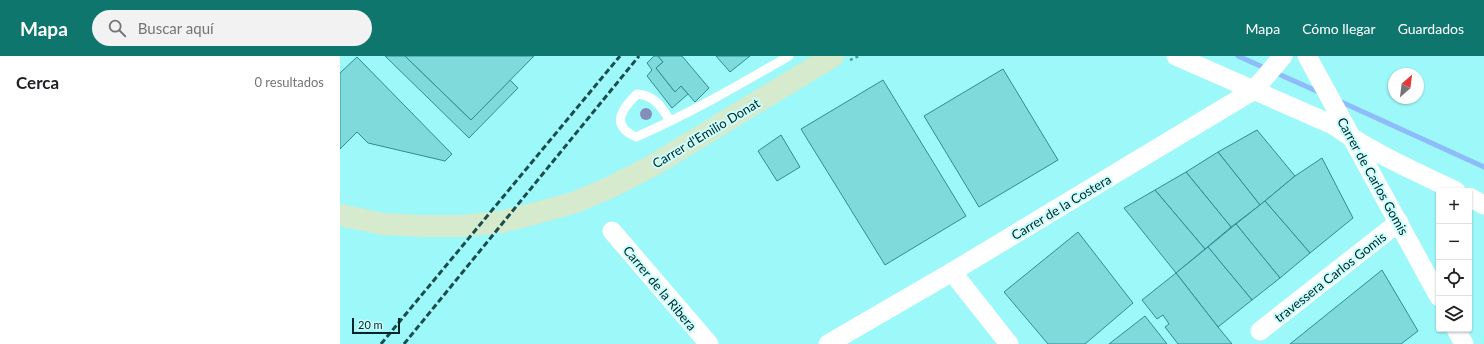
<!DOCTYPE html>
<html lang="es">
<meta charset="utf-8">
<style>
body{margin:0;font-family:Lato,sans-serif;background:#f2f2f2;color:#202124}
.controls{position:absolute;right:12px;bottom:12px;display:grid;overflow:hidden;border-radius:4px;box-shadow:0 1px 3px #0004}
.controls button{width:36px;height:36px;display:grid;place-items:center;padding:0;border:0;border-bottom:1px solid #e0e0e0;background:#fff;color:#202124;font:20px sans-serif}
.compass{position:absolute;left:1048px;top:12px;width:36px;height:36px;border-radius:50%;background:#fff;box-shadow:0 1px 3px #0004;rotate:28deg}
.scale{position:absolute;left:12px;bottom:10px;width:48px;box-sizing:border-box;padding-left:4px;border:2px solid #002728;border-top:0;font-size:11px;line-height:14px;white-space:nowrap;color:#002728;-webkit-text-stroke:3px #cbffff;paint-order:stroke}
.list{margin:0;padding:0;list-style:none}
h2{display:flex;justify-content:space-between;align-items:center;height:52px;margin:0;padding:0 16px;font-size:17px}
h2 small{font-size:13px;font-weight:400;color:#757577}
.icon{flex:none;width:22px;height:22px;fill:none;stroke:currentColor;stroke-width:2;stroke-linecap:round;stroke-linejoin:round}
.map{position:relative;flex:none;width:1144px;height:288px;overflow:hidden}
header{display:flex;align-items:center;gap:24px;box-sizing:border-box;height:56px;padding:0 20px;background:#0f766e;color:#fff}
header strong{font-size:19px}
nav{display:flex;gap:22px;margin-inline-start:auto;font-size:14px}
.search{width:280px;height:36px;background:#f2f2f2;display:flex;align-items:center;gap:10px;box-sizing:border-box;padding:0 14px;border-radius:22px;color:#757577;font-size:15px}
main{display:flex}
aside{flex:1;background:#fff}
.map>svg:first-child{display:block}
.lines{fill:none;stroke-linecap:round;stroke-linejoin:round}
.stream{stroke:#8ebbf9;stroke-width:5}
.building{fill:#7fdadb;stroke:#2d8e90}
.path{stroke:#569a9b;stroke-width:2.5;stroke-dasharray:3 3;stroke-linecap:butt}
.lane{stroke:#fff;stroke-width:9}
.street{stroke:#fff;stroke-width:19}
.secondary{stroke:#d6eacd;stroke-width:22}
.rail{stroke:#1c4c4d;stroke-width:3;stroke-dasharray:6 3;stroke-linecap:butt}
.tree{fill:#848eb8}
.labels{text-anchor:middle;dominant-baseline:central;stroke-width:4;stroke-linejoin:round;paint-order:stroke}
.street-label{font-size:13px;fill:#002728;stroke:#cbffff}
</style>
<header>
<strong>Mapa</strong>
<div class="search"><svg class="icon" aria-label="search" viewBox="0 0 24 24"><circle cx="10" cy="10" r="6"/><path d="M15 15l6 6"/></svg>Buscar aquí</div>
<nav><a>Mapa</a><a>Cómo llegar</a><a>Guardados</a></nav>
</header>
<main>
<aside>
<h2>Cerca<small>0 resultados</small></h2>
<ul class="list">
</ul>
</aside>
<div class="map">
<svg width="1144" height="288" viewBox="0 0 1144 288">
<rect width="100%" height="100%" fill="#9df8f9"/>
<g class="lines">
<g class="stream">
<path d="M898,0L981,37"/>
<path d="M997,44L1144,111"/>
</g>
</g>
<g class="building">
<path d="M45,0H65L131,64L170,24L178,32L129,82Z"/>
<path d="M65,0H194L131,64Z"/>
<path d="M314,0H318L323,6L316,12L335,36L341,30L348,38L332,52L307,20L312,14L307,7Z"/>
<path d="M318,0H342L369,32L355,46L341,30L335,36L316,12L323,6Z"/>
<path d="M376,0H410L390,16Z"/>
<path d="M17,1L112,98L105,105L28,87L17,76L0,93V17Z"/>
<path d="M663,13L718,104L639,151L584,60Z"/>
<path d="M543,24L626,160L545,209L461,73Z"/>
<path d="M917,74L955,120L920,149L878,96Z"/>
<path d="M441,79L460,111L437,125L418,95Z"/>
<path d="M878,96L920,149L891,171L846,116Z"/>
<path d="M982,102L1013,162L970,197L925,145L955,120Z"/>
<path d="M846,116L891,171L865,193L815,134Z"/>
<path d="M815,134L865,193L836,217L784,152Z"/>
<path d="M925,145L970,197L940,222L896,168Z"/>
<path d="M896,168L940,222L912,244L868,191Z"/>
<path d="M738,176L793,247L745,288H708L664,236Z"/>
<path d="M868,191L912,244L878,271L836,217Z"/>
<path d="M1042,214L1078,275L1061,288H950Z"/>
<path d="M836,217L878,271L892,288H838L825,271L829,268L823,259L817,263L802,244Z"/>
<path d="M805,260L827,288H769Z"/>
</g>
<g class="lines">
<path class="path" d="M510,4L519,0"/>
<path class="lane" d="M330,65C322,51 314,39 297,38C288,47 273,62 285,74C288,77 292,79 296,81C349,58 399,29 449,0"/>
<g class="street">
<path d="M836,0L993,69C1031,96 1074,115 1116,135"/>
<path d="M967,0L1099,241"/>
<path d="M1129,141L1144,149"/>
<path d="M272,175L369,288"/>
<path d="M612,216L669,288"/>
<path d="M1116,273L1124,288"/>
<path d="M920,275L1059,166"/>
<path d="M488,288L612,216L914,34L943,0"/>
</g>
<path class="secondary" d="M0,159L43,168L82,170H121L160,166L193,158L236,146L273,130L312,110L493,0"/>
<g class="rail">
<path d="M41,288L280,0"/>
<path d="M64,288L299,0"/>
</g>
</g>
<circle class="tree" cx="306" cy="58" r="6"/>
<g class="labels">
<g class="street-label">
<text transform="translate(366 77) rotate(-31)">Carrer d'Emilio Donat</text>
<text transform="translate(1033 120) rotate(61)">Carrer de Carlos Gomis</text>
<text transform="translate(721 151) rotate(-31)">Carrer de la Costera</text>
<text transform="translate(990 221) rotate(-38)">travessera Carlos Gomis</text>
<text transform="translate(320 232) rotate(50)">Carrer de la Ribera</text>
</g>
</g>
</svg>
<div class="controls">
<button>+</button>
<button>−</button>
<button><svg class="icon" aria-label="locate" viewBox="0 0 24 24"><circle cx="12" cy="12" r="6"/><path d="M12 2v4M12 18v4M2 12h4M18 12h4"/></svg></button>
<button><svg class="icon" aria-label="layers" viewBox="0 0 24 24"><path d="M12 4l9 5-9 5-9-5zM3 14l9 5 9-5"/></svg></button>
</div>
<svg class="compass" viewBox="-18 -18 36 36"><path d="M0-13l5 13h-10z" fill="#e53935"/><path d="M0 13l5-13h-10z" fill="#757577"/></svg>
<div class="scale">20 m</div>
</div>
</main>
